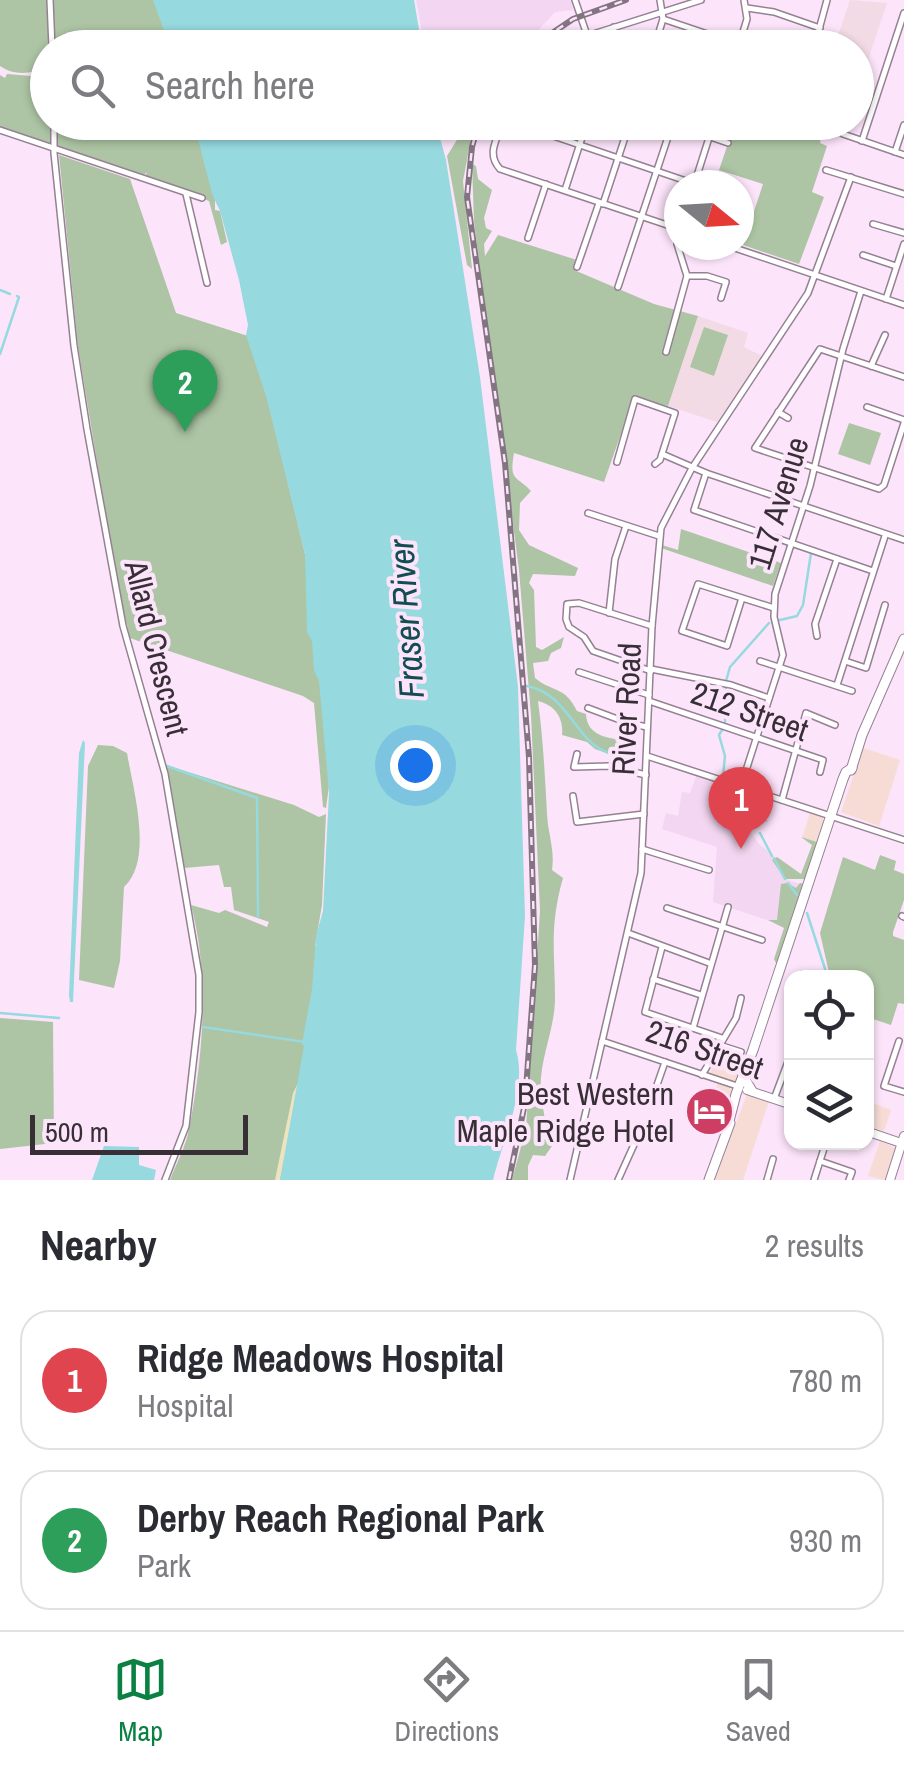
<!DOCTYPE html>
<style>
body{margin:0;font-family:"Archivo Narrow",sans-serif;background:#f2f2f3;color:#2b2b33}
.controls{position:absolute;right:30px;bottom:30px;display:grid;overflow:hidden;border-radius:20px;box-shadow:0 2px 8px #0004}
.controls button{width:90px;height:90px;display:grid;place-items:center;padding:0;border:0;border-bottom:2px solid #e1e1e2;background:#fff;color:#2b2b33;font:50px sans-serif}
.compass{position:absolute;left:664px;top:170px;width:90px;height:90px;border-radius:50%;background:#fff;box-shadow:0 2px 8px #0004;rotate:108deg}
.scale{position:absolute;left:30px;bottom:25px;width:218px;box-sizing:border-box;padding-left:10px;border:5px solid #372e36;border-top:0;font-size:28px;line-height:35px;white-space:nowrap;color:#372e36;-webkit-text-stroke:8px #fce4fa;paint-order:stroke}
.you{position:absolute;left:415px;top:765px;width:35px;height:35px;margin:-25px;border:8px solid #fff;border-radius:50%;background:#1a73e8;box-shadow:0 0 0 15px #1a73e833}
.badge{display:grid;place-items:center;width:65px;height:65px;border-radius:50%;background:#0b8043;color:#fff;font-size:32px;font-weight:700}
.pin{position:absolute;translate:-50% -82px;filter:drop-shadow(0 2px 5px #0008)}
.pin::after{content:'';position:absolute;top:52px;width:35px;height:30px;background:inherit;clip-path:polygon(0 0,100% 0,50% 100%)}
.list{margin:0;padding:0;list-style:none}
h2{display:flex;justify-content:space-between;align-items:center;height:130px;margin:0;padding:0 40px;font-size:42px}
h2 small{font-size:32px;font-weight:400;color:#7c7c81}
.list li{display:grid;grid-template-columns:65px 1fr auto;gap:30px;align-items:center;box-sizing:border-box;height:140px;margin:0 20px 20px;padding:0 20px;border:2px solid #e1e1e2;border-radius:30px}
.list b{display:block;font-size:38px;white-space:nowrap}
.list p{margin:0;font-size:32px;white-space:nowrap;color:#7c7c81}
.list em{font-size:32px;font-style:normal;color:#7c7c81}
.icon{flex:none;width:55px;height:55px;fill:none;stroke:currentColor;stroke-width:2;stroke-linecap:round;stroke-linejoin:round}
.map{position:relative;flex:none;width:904px;height:1180px;overflow:hidden}
.search{position:absolute;background:#fff;box-shadow:0 2px 8px #0004;left:30px;right:30px;top:30px;height:110px;display:flex;align-items:center;gap:25px;box-sizing:border-box;padding:0 35px;border-radius:55px;color:#7c7c81;font-size:38px}
.sheet{height:450px;background:#fff}
nav{display:flex;justify-content:space-around;align-items:center;box-sizing:border-box;height:140px;border-top:2px solid #e1e1e2;background:#fff;font-size:28px;color:#7c7c81}
nav a{display:grid;justify-items:center;gap:5px}
nav .on{color:#0b8043}
.map>svg:first-child{display:block}
.commercial{fill:#f6dcd5}
.built{fill:#f3d6f1}
.education{fill:#f3dbe5}
.green{fill:#adc5a4}
.sand{fill:#ede3be}
.water{fill:#96d9df}
.lines{fill:none;stroke-linecap:round;stroke-linejoin:round}
.stream{stroke:#96d9df;stroke-width:2.5}
.minor-casing{stroke:#968194;stroke-width:8}
.major-casing{stroke:#968194;stroke-width:10}
.highway-casing{stroke:#968194;stroke-width:11}
.minor{stroke:#fff;stroke-width:5}
.major{stroke:#fff;stroke-width:8}
.highway{stroke:#fff;stroke-width:9}
.rail-casing{stroke:#837481;stroke-width:6}
.rail{stroke:#fce4fa;stroke-width:2.5;stroke-dasharray:8;stroke-linecap:butt}
.labels{text-anchor:middle;dominant-baseline:central;stroke-width:8;stroke-linejoin:round;paint-order:stroke}
.street-label{font-size:32px;fill:#372e36;stroke:#fce4fa}
.poi-label{font-size:32px;fill:#372e36;stroke:#fce4fa;text-anchor:end}
.water-label{font-size:35px;font-style:italic;fill:#114d52;stroke:#fce4fa}
</style>
<div class="map">
<svg width="904" height="1180" viewBox="0 0 904 1180">
<rect width="100%" height="100%" fill="#fce4fa"/>
<g class="commercial">
<path d="M863,748L900,760L879,826L841,812Z"/>
<path d="M810,813L823,818L824,825L818,843L802,838Z"/>
<path d="M717,1056L742,1063L736,1082L710,1074Z"/>
<path d="M718,1083L730,1088L732,1092L720,1130L685,1118L691,1098L710,1104Z"/>
<path d="M747,1094L769,1101L743,1180H715Z"/>
<path d="M867,1101L891,1110L884,1131L867,1126Z"/>
<path d="M880,1141L895,1148L885,1180L868,1176Z"/>
</g>
<g class="built">
<path d="M416,0H570L573,10L555,12L523,47H425Z"/>
<path d="M697,774L727,785L736,811L759,844L768,851L788,880L803,885L788,927L713,902L717,847L662,829L666,813L678,816L682,792L690,793Z"/>
</g>
<g class="education">
<path d="M850,0L887,3L867,63L857,59L856,48H834Z"/>
<path d="M698,316L748,333L744,347L762,356L717,422L668,406Z"/>
</g>
<g class="green">
<path d="M0,0H49L47,70C30,72 16,77 0,66Z"/>
<path d="M52,0H159L172,47H53Z"/>
<path d="M7,74L31,76L47,84L48,122L51,123L52,142L49,144L0,128V75L5,78Z"/>
<path d="M468,122L474,123L463,181L472,269L467,265L447,156Z"/>
<path d="M56,123H197L215,197V210L220,211L227,242L221,245L209,201L145,177L147,172L142,177L57,148Z"/>
<path d="M735,123H777L821,137L820,143L827,146L812,192L824,197L799,264L743,245L763,184L719,170Z"/>
<path d="M59,155L130,179L176,313L248,336L260,366L305,554L322,679L329,786L326,808L323,807L314,703L303,696L163,649L156,653L157,649L154,651L153,646L130,638L117,583L78,347Z"/>
<path d="M472,164L476,166L478,179L492,190L484,218L486,228L492,231L484,244L485,256L498,235L577,260L574,270L654,304L698,316L668,406L634,397L604,482L514,453C509,482 516,475 531,491L520,503L519,530L529,545L578,568L575,576L533,574L529,583L534,590L536,647L542,650L564,637L561,648L551,653L548,661L533,663L535,678C553,693 564,685 577,711L586,714C587,737 609,738 628,741L626,749H616L612,755L595,749L587,742L562,735C564,717 554,705 538,701C543,738 545,776 547,814C548,834 555,850 552,870L563,878C549,927 555,952 555,1001C554,1032 538,1063 541,1094C542,1107 546,1118 546,1132L568,1136L564,1143L552,1146L545,1156L533,1155L528,1166V1180H512L526,1128L540,911L531,715L519,570L474,222Z"/>
<path d="M704,327L728,335L714,376L690,367Z"/>
<path d="M849,423L881,433L870,465L838,454Z"/>
<path d="M681,529L781,563L773,586L661,548L662,545L678,550Z"/>
<path d="M98,745L113,746L127,753C133,789 154,860 124,887L120,961L114,988L79,980L88,766Z"/>
<path d="M166,765L294,805L319,817L326,814L322,905L315,946L335,953L295,1180H170C176,1164 186,1146 189,1129C203,1058 210,976 191,905L219,913L225,910L267,927L269,922L234,910L231,887H224L219,865L184,868Z"/>
<path d="M729,787L756,795L754,807L768,822L763,820L756,828C742,828 732,815 724,803Z"/>
<path d="M801,837L817,842L806,879H785L772,860L777,857L801,874L812,845Z"/>
<path d="M880,855L896,861L894,870L904,874V900L893,932V936L904,940V1004L898,1003L891,1025L867,1017L866,978L830,977L820,933L843,857L875,870Z"/>
<path d="M787,883L796,888L800,883L804,884L777,965L774,959L784,928L768,920H777L781,884Z"/>
<path d="M0,1018L53,1022L54,1143L0,1149Z"/>
</g>
<path class="sand" d="M300,1079L280,1180H275L293,1093Z"/>
<g class="water">
<path d="M153,0H414L422,47H170Z"/>
<path d="M194,123H436L446,160L480,377L518,687L525,916L516,1050C528,1089 502,1142 493,1180H280L304,1046L302,1044L312,989L316,936L323,911L329,793L319,681L314,670L312,641L307,632L305,554L266,396L246,335L248,325L239,280L220,211L212,194Z"/>
<path d="M83,740L85,743L73,1002H70L69,995L79,753Z"/>
<path d="M104,1146L139,1147V1165L156,1170L154,1180H92Z"/>
</g>
<g class="lines">
<g class="stream">
<path d="M0,290L10,294"/>
<path d="M0,354L19,297L17,296"/>
<path d="M780,620L797,616L803,605L811,553"/>
<path d="M726,681L730,667L769,623"/>
<path d="M527,686C569,694 575,742 609,753"/>
<path d="M725,723L726,686"/>
<path d="M722,730L719,735L725,756L723,776"/>
<path d="M167,766L257,798L258,916"/>
<path d="M727,788L757,826"/>
<path d="M760,833L772,856"/>
<path d="M774,858L785,879"/>
<path d="M788,883L797,895"/>
<path d="M807,913L828,978"/>
<path d="M0,1013L59,1018"/>
<path d="M203,1027L305,1042"/>
</g>
<defs>
<g id="minor">
<path d="M50,0L52,48"/>
<path d="M575,0L587,35"/>
<path d="M747,8L774,12L820,28"/>
<path d="M663,19L749,48"/>
<path d="M579,43L593,48"/>
<path d="M739,45L747,19L744,0"/>
<path d="M565,48L587,36L701,0"/>
<path d="M611,48L614,27"/>
<path d="M654,48L663,19L660,0"/>
<path d="M698,48L702,33"/>
<path d="M814,48L827,0"/>
<path d="M54,122V153L74,346L87,429L123,626L165,774L199,975V1012L186,1126L165,1180"/>
<path d="M503,122C497,139 486,154 500,169L679,229"/>
<path d="M512,122L698,185"/>
<path d="M825,122L843,134L904,155"/>
<path d="M673,124L728,143"/>
<path d="M0,130L202,198"/>
<path d="M862,141L904,13"/>
<path d="M895,152L904,125"/>
<path d="M826,170L904,194"/>
<path d="M694,185L714,122"/>
<path d="M565,190L587,122"/>
<path d="M186,194L207,283"/>
<path d="M603,204L630,122"/>
<path d="M873,224L904,233"/>
<path d="M528,238L546,184"/>
<path d="M726,245L904,305"/>
<path d="M863,255L896,266"/>
<path d="M577,267L599,203"/>
<path d="M687,276H707L726,282L721,298"/>
<path d="M618,287L673,122"/>
<path d="M886,299L904,244"/>
<path d="M666,352L687,276L677,244L679,232"/>
<path d="M871,366L885,335"/>
<path d="M904,377L820,349L755,448L879,489L884,485L904,423"/>
<path d="M867,407L904,420"/>
<path d="M778,412L788,418"/>
<path d="M662,454L706,473L904,540"/>
<path d="M617,462L635,399L675,413L660,460L655,464"/>
<path d="M706,473L694,510L873,571"/>
<path d="M588,513L659,536"/>
<path d="M742,598L727,646L682,631L698,584L774,608"/>
<path d="M609,613L615,559L626,526"/>
<path d="M817,636L815,624L837,559"/>
<path d="M760,661L852,691"/>
<path d="M845,661L866,668L885,605"/>
<path d="M651,669L731,685L769,698"/>
<path d="M651,671L593,651L584,637L569,627L566,619L567,604L579,603L652,626"/>
<path d="M579,672L649,695"/>
<path d="M837,685L885,536"/>
<path d="M649,701L823,760L820,772"/>
<path d="M588,708L628,723L647,727"/>
<path d="M577,754L574,767L609,766L646,775"/>
<path d="M647,756L904,840"/>
<path d="M741,786L783,655L774,617L775,594L810,486L843,349L861,291"/>
<path d="M573,796L577,822L644,814"/>
<path d="M782,800L806,713L835,725"/>
<path d="M642,849L709,870"/>
<path d="M667,908L762,940"/>
<path d="M902,916L904,917"/>
<path d="M628,933L709,963"/>
<path d="M662,947L645,1012L722,1038"/>
<path d="M799,978L802,974L813,978"/>
<path d="M653,979L701,995"/>
<path d="M792,1027V1028"/>
<path d="M693,1028L728,907"/>
<path d="M602,1041L737,1086"/>
<path d="M899,1041L884,1086L904,1092"/>
<path d="M719,1045L741,1052"/>
<path d="M702,1075L736,1018L741,998"/>
<path d="M774,1099L792,1051"/>
<path d="M651,1102L665,1062"/>
<path d="M820,1161L852,1172L849,1180"/>
<path d="M570,1180L641,873L652,626L661,528L692,468L808,293L851,177"/>
<path d="M618,1180L642,1127"/>
<path d="M767,1180L773,1159"/>
<path d="M814,1180L826,1142"/>
</g>
<g id="major">
<path d="M747,1090L792,1105"/>
<path d="M866,1131L904,1144"/>
<path d="M890,1180L904,1136"/>
</g>
<g id="highway">
<path d="M851,770L862,735L904,639"/>
<path d="M746,1081L752,1091"/>
<path d="M728,1125L736,1094L753,1050L843,779L846,772L852,768"/>
<path d="M709,1180L730,1123"/>
</g>
</defs>
<use href="#minor" class="minor-casing"/>
<use href="#major" class="major-casing"/>
<use href="#highway" class="highway-casing"/>
<use href="#minor" class="minor"/>
<use href="#major" class="major"/>
<use href="#highway" class="highway"/>
<defs>
<g id="rail">
<path d="M530,48L573,19L626,0"/>
<path d="M479,122L472,147L467,197L505,463L529,757L535,965L525,1103L509,1180"/>
</g>
</defs>
<use href="#rail" class="rail-casing"/>
<use href="#rail" class="rail"/>
</g>
<defs>
<symbol id="hotel-disc" viewBox="-11 -11 22 22"><circle r="9.5" fill="#cd3e62" stroke="#fce4fa"/><path d="M-6-4.5h1.5V1H6V5H4.5V3h-9V5H-6ZM-4 0a1.8 1.8 0 1 1 3.6 0ZM.5 0V-2.5h3Q6-2.5 6 0Z" fill="#fff"/></symbol>
</defs>
<g fill-rule="evenodd">
<use href="#hotel-disc" x="682" y="1084" width="55" height="55"/>
</g>
<g class="labels">
<g class="street-label">
<text transform="translate(778 503) rotate(-73)">117 Avenue</text>
<text transform="translate(157 648) rotate(76)">Allard Crescent</text>
<text transform="translate(626 709) rotate(-87)">River Road</text>
<text transform="translate(750 711) rotate(19)">212 Street</text>
<text transform="translate(705 1049) rotate(19)">216 Street</text>
</g>
<g class="poi-label">
<text x="674" y="1093">Best Western<tspan x="674" dy="37">Maple Ridge Hotel</tspan></text>
</g>
<g class="water-label">
<text transform="translate(406 619) rotate(-94)">Fraser River</text>
</g>
</g>
</svg>
<div class="controls">
<button><svg class="icon" aria-label="locate" viewBox="0 0 24 24"><circle cx="12" cy="12" r="6"/><path d="M12 2v4M12 18v4M2 12h4M18 12h4"/></svg></button>
<button><svg class="icon" aria-label="layers" viewBox="0 0 24 24"><path d="M12 4l9 5-9 5-9-5zM3 14l9 5 9-5"/></svg></button>
</div>
<svg class="compass" viewBox="-18 -18 36 36"><path d="M0-13l5 13h-10z" fill="#e53935"/><path d="M0 13l5-13h-10z" fill="#7c7c81"/></svg>
<div class="scale">500 m</div>
<div class="you"></div>
<div class="pin badge" style="left:741px;top:849px;background:#e0444e">1</div>
<div class="pin badge" style="left:185px;top:432px;background:#2e9e5b">2</div>
<div class="search"><svg class="icon" aria-label="search" viewBox="0 0 24 24"><circle cx="10" cy="10" r="6"/><path d="M15 15l6 6"/></svg>Search here</div>
</div>
<section class="sheet">
<h2>Nearby<small>2 results</small></h2>
<ul class="list">
<li><span class="badge" style="background:#e0444e">1</span><div><b>Ridge Meadows Hospital</b><p>Hospital</p></div><em>780 m</em></li>
<li><span class="badge" style="background:#2e9e5b">2</span><div><b>Derby Reach Regional Park</b><p>Park</p></div><em>930 m</em></li>
</ul>
</section>
<nav>
<a class="on"><svg class="icon" aria-label="map" viewBox="0 0 24 24"><path d="M3 6l6-2 6 2 6-2v14l-6 2-6-2-6 2zM9 4v14M15 6v14"/></svg>Map</a>
<a><svg class="icon" aria-label="directions" viewBox="0 0 24 24"><path d="M12 3l9 9-9 9-9-9zM9 14v-3h6M13 9l2 2-2 2"/></svg>Directions</a>
<a><svg class="icon" aria-label="saved" viewBox="0 0 24 24"><path d="M7 4h10v16l-5-4-5 4z"/></svg>Saved</a>
</nav>
